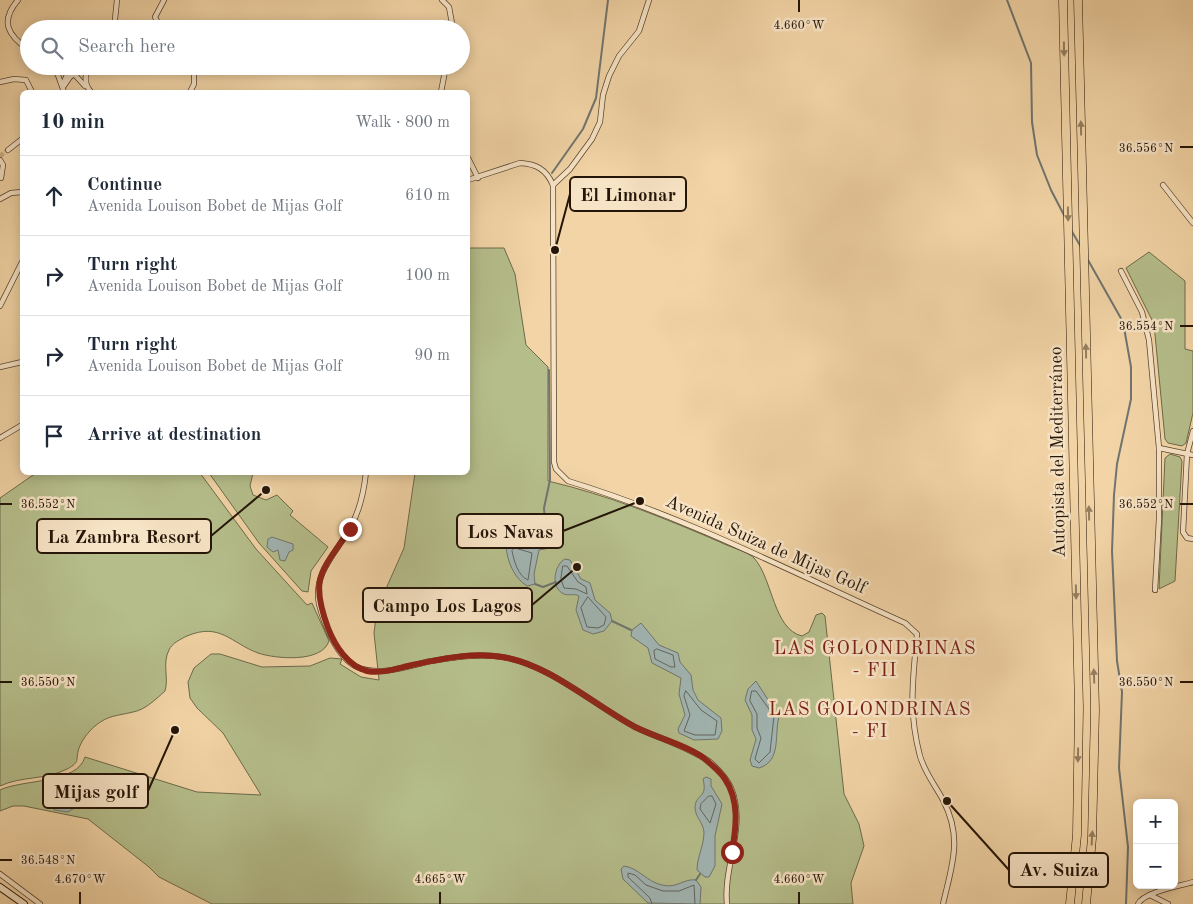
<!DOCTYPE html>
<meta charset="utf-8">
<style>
body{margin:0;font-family:"Old Standard TT",serif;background:#f6f6f7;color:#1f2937}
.controls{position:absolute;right:15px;bottom:15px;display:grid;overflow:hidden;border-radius:8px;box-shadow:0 2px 12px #0003}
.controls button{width:45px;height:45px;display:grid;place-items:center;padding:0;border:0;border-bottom:1px solid #e0e1e3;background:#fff;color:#1f2937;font:25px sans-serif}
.stop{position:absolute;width:15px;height:15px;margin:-11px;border:4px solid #8f2418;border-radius:50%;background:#fff}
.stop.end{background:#8f2418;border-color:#fff;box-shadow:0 1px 5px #0008}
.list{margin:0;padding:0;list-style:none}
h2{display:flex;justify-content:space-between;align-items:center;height:65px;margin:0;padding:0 20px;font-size:21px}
h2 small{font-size:16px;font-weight:400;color:#747a83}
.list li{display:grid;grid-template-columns:32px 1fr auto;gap:15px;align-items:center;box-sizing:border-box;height:80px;padding:0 20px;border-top:1px solid #e0e1e3}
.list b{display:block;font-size:19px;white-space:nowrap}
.list p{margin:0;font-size:16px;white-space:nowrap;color:#747a83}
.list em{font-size:16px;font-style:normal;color:#747a83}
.icon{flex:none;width:28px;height:28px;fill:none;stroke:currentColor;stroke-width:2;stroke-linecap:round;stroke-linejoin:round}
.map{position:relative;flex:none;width:1193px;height:904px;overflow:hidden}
.search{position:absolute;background:#fff;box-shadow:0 2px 12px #0003;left:20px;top:20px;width:450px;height:55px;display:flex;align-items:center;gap:12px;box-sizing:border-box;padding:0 18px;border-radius:28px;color:#747a83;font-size:19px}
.panel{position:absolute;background:#fff;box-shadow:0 2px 12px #0003;left:20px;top:90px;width:450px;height:385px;border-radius:8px}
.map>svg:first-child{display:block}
.green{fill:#b5be8b;stroke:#6c6a4a}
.water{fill:#a1b5b3;stroke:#6f756f}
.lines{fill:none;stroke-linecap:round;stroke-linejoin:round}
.shore{stroke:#62655e;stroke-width:1}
.stream{stroke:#6f756f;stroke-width:2}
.street-tunnel{stroke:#c9ae86;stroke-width:4.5;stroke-dasharray:4.5 2;stroke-linecap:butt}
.street-casing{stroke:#584530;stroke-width:6}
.secondary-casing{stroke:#241508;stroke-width:8}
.highway-casing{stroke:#241508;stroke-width:9}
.street{stroke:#f7e3c5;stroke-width:4.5}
.secondary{stroke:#f7e3c5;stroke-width:6}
.highway{stroke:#f2d4a6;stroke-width:8}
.oneway{fill:#957e5f}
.route{stroke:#8f2418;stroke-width:6}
.ticks{fill:none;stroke:#241508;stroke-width:2}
.labels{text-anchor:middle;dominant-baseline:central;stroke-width:5;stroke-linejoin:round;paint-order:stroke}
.street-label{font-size:18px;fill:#241508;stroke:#f7e3c5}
.neighbourhood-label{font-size:19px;letter-spacing:1px;fill:#7a1f14;stroke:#f7e3c5}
.ticks-label{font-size:12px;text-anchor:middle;fill:#241508;stroke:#f7e3c5;stroke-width:5;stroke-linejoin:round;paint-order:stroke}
.leader{fill:none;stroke:#241508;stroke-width:2}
.callout-dot{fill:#241508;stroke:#f7e3c5;stroke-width:2}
.callout{fill:#f7e3c5;stroke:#241508;stroke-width:2}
.callout-label{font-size:19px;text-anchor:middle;font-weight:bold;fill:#241508}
</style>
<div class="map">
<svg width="1193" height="904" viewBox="0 0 1193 904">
<rect width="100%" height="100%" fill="#f2d4a6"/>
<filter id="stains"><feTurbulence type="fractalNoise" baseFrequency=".004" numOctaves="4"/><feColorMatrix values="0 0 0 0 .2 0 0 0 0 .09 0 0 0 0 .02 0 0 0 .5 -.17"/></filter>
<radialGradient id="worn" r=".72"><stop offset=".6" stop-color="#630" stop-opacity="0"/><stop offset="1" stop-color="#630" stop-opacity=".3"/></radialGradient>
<g class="green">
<path d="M468,248H504L515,274L526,345L548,367V481C608,495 664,518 720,542C729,547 747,551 754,558C773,579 773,629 802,636L809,632L816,615L822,613L825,616L844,794L859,824L864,846L851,883L853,904H212L159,877L149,867L88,819L24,806H13L0,811V790C23,779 77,784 85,757L197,792L261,795L223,733L197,708L190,698L188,682L194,668L211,654H220L262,667L310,666L330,658L342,659L340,664L361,677L379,680L374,633L377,609L404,548L415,473L468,472Z"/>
<path d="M1149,252L1185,281V349L1193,351V413L1186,443L1182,446L1168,443L1165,439L1154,324L1126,268Z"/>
<path d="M1170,454L1180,457L1182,461L1175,581L1159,589L1165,458Z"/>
<path d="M36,473H200L256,549L307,605L312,603L329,641C322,663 276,659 258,653C231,643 220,622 187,636C181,639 172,643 169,650C162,663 169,678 165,691C156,699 145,710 133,712C117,716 108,715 95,726C88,732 82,740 79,748C75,760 81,762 67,769C46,780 21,776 0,786V498Z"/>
<path d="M209,473H253L250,486L253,495L266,500L277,495L293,511L290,515L328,547L311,571L308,592L302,591L259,543Z"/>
</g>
<g class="water">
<path d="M546,533L552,535L554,542L550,548L539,550L534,574L535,584L527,586C514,578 507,561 506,546L513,543L534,547Z"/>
<path d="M272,537L293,544V550L289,552L285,561L280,560L278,550L273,552L267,547L268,539Z"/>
<path d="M565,559L570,560L581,579L590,583L595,600L610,613L612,621L604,631L593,634L583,630L576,610L579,596C574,593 569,596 564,594C550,588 554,565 565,559Z"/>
<path d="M641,623L659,645L678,653L680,662L691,675L693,690L698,700L721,718L722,731L718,739L694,740L679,733L678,729L685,715L679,694L681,678L652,663L648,648L631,636L632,630Z"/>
<path d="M756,681L779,717C774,734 782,761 759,768L752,766L750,760L756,739L752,730V715L745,700L748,689Z"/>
<path d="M706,777L711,779V786L722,804L715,836V866L709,877H705L697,870C697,857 704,846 704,832C703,822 695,817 695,807C696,793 708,799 703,779Z"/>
<path d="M72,797L79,800L76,807L68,812L54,810L53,804Z"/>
<path d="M624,866C639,868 647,882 662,885C677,889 684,878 696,880L701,887L700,904L648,903L623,879L621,869Z"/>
</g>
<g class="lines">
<g class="shore">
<path d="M515,548L532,553L528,580C518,576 514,561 512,551Z"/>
<path d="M563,566H567L578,582L586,587L587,594L576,589L564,588L561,579Z"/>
<path d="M588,597L606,617L604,625L598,628L587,627L581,608Z"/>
<path d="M657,649L673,655L675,667H671L655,659L654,651Z"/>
<path d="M686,691L701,710L717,721L715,735H695L684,731L690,715L684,696Z"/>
<path d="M752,691H756L774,716L770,752L759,763L755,759L761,738L757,728V714L750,701Z"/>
<path d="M709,796H712L716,804L710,823L700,809L701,804Z"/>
<path d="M652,904L650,898L628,877V873L635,875L646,885L663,891H679L694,885L695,904"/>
</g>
<g class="stream">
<path d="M1007,0L1031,63L1032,122L1037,155L1051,190L1065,217"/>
<path d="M552,173L583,129L596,98L608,0"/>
<path d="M1071,230L1081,247"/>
<path d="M1088,260L1123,322L1131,367V399L1117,464L1114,495L1112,551L1117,661L1122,692L1119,768L1128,847L1126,904"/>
<path d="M546,533L544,508L550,480L549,370"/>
<path d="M535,584L543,587L556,582"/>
<path d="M612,621L631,630"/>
<path d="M696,880L700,874"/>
</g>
<path class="street-tunnel" d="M0,156L8,150"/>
<defs>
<g id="street">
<path d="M18,0C0,21 7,35 29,50"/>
<path d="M442,0L449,7L453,29"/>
<path d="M114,29L117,0"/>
<path d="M161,29L155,17L164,0"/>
<path d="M52,66L58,75L64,92"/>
<path d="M57,66L67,73"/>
<path d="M89,66C84,76 84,84 91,92"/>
<path d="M67,73L71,69L75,74"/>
<path d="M75,75L85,86"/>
<path d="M0,82L14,79L26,80L32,92"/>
<path d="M63,84L67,75"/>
<path d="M63,87L70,77L85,66"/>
<path d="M190,92L194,84V66"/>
<path d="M441,92L446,66"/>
<path d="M8,150L22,139"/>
<path d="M468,158L478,178"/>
<path d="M0,160L3,165L1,178"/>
<path d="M468,180L520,163C536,164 546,169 553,185L554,462L556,469L568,481C686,517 794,573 905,623L917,634C913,679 908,711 920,756C925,773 935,785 943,800C963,838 952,865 943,904"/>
<path d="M553,185L570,169L592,139L600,122L603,95L609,76L619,56L639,31L649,0"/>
<path d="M1163,185L1193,223"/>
<path d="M0,199L11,193L22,192"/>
<path d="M1121,271L1142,312L1149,340L1159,448V519L1155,590"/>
<path d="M0,306L22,262"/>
<path d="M0,367L22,362"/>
<path d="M1193,431L1187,454L1183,532L1187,538L1193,539"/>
<path d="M0,438L22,425"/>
<path d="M1159,448L1193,455"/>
<path d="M366,472C364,492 359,513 349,530C335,554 313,574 319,604C324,624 337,658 357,667C380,677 408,666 431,661C451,658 474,654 495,656C544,660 592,704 635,727C660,739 687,746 710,762C718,769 727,779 731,788C747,826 723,866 727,904"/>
<path d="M0,874L40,904"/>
<path d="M1150,895L1168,904"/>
<path d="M1138,904C1144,892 1180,886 1193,882"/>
</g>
<path id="secondary" d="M0,887L24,904"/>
<g id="highway">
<path d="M1063,0L1079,708L1077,835L1070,904"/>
<path d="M1078,0L1095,710L1092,838L1086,904"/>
</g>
</defs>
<use href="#street" class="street-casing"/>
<use href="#secondary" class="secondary-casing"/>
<use href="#highway" class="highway-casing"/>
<use href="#street" class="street"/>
<use href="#secondary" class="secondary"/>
<use href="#highway" class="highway"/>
</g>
<defs><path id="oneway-solid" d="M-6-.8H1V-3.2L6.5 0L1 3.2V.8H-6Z" transform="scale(1.25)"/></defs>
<g class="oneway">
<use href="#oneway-solid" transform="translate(1064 49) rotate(89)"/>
<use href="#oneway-solid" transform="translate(1081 128) rotate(-91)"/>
<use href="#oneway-solid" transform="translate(1068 214) rotate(89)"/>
<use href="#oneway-solid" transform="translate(1086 351) rotate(-91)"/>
<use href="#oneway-solid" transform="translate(1089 513) rotate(-91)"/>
<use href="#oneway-solid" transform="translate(1076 592) rotate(89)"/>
<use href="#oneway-solid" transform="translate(1094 676) rotate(-92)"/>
<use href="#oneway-solid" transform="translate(1078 755) rotate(91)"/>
<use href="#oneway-solid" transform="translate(1092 838) rotate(-87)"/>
</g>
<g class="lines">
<path class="route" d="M350,529C322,572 309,576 328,628C335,646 348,666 367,671C382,674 398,668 412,665C441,659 472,652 502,657C549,664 594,705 635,727C657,738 681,743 701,756C710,763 719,770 725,779C740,801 736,828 732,852"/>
</g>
<path class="ticks" d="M799,0V12M1180,147H1193M1180,326H1193M0,504H12M1180,504H1193M0,682H12M1180,682H1193M0,860H12M80,892V904M440,892V904M799,892V904"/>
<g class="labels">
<g class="street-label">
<text transform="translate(1058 452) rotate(-91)">Autopista del Mediterráneo</text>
<text transform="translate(766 545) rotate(24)">Avenida Suiza de Mijas Golf</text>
</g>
<g class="neighbourhood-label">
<text x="875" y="649">LAS GOLONDRINAS<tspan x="875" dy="22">- FII</tspan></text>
<text x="870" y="710">LAS GOLONDRINAS<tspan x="870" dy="22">- FI</tspan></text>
</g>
</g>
<g class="ticks-label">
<text x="799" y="29">4.660°W</text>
<text x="1146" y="152">36.556°N</text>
<text x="1146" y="330">36.554°N</text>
<text x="48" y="508">36.552°N</text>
<text x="1146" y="508">36.552°N</text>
<text x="48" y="686">36.550°N</text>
<text x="1146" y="686">36.550°N</text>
<text x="48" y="864">36.548°N</text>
<text x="80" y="883">4.670°W</text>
<text x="440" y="883">4.665°W</text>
<text x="799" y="883">4.660°W</text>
</g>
<path class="leader" d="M555 250L570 194M640 501L563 531M266 490L211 536M577 567L532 605M175 730L148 791M947 801L1009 870"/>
<g class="callout-dot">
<circle cx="555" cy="250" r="5"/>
<circle cx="640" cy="501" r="5"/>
<circle cx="266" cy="490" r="5"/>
<circle cx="577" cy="567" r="5"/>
<circle cx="175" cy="730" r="5"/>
<circle cx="947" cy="801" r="5"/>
</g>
<g class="callout">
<rect x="570" y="177" width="116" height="34" rx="5"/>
<rect x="457" y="514" width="106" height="34" rx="5"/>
<rect x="37" y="519" width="174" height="34" rx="5"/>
<rect x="363" y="588" width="169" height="34" rx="5"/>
<rect x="43" y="774" width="105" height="34" rx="5"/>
<rect x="1009" y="853" width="99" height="34" rx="5"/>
</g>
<g class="callout-label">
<text x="628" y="201">El Limonar</text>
<text x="510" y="538">Los Navas</text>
<text x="124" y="543">La Zambra Resort</text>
<text x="447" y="612">Campo Los Lagos</text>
<text x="96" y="798">Mijas golf</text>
<text x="1059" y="876">Av. Suiza</text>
</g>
<rect width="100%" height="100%" filter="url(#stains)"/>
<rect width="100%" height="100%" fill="url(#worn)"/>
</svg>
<div class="controls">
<button>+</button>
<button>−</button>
</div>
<div class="stop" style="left:732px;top:852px"></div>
<div class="stop end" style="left:350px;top:529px"></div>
<div class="search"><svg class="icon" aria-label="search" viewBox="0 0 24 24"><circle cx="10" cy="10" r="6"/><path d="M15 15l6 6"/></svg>Search here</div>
<section class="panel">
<h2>10 min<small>Walk · 800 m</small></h2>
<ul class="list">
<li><svg class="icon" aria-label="ahead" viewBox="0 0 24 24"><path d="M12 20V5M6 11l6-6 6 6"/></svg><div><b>Continue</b><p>Avenida Louison Bobet de Mijas Golf</p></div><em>610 m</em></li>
<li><svg class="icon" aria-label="right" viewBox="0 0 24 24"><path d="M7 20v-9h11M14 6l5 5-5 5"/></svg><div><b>Turn right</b><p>Avenida Louison Bobet de Mijas Golf</p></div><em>100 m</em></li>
<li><svg class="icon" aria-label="right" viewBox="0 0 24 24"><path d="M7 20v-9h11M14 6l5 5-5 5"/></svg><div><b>Turn right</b><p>Avenida Louison Bobet de Mijas Golf</p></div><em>90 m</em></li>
<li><svg class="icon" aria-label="arrive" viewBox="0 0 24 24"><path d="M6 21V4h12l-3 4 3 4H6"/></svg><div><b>Arrive at destination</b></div></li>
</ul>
</section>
</div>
